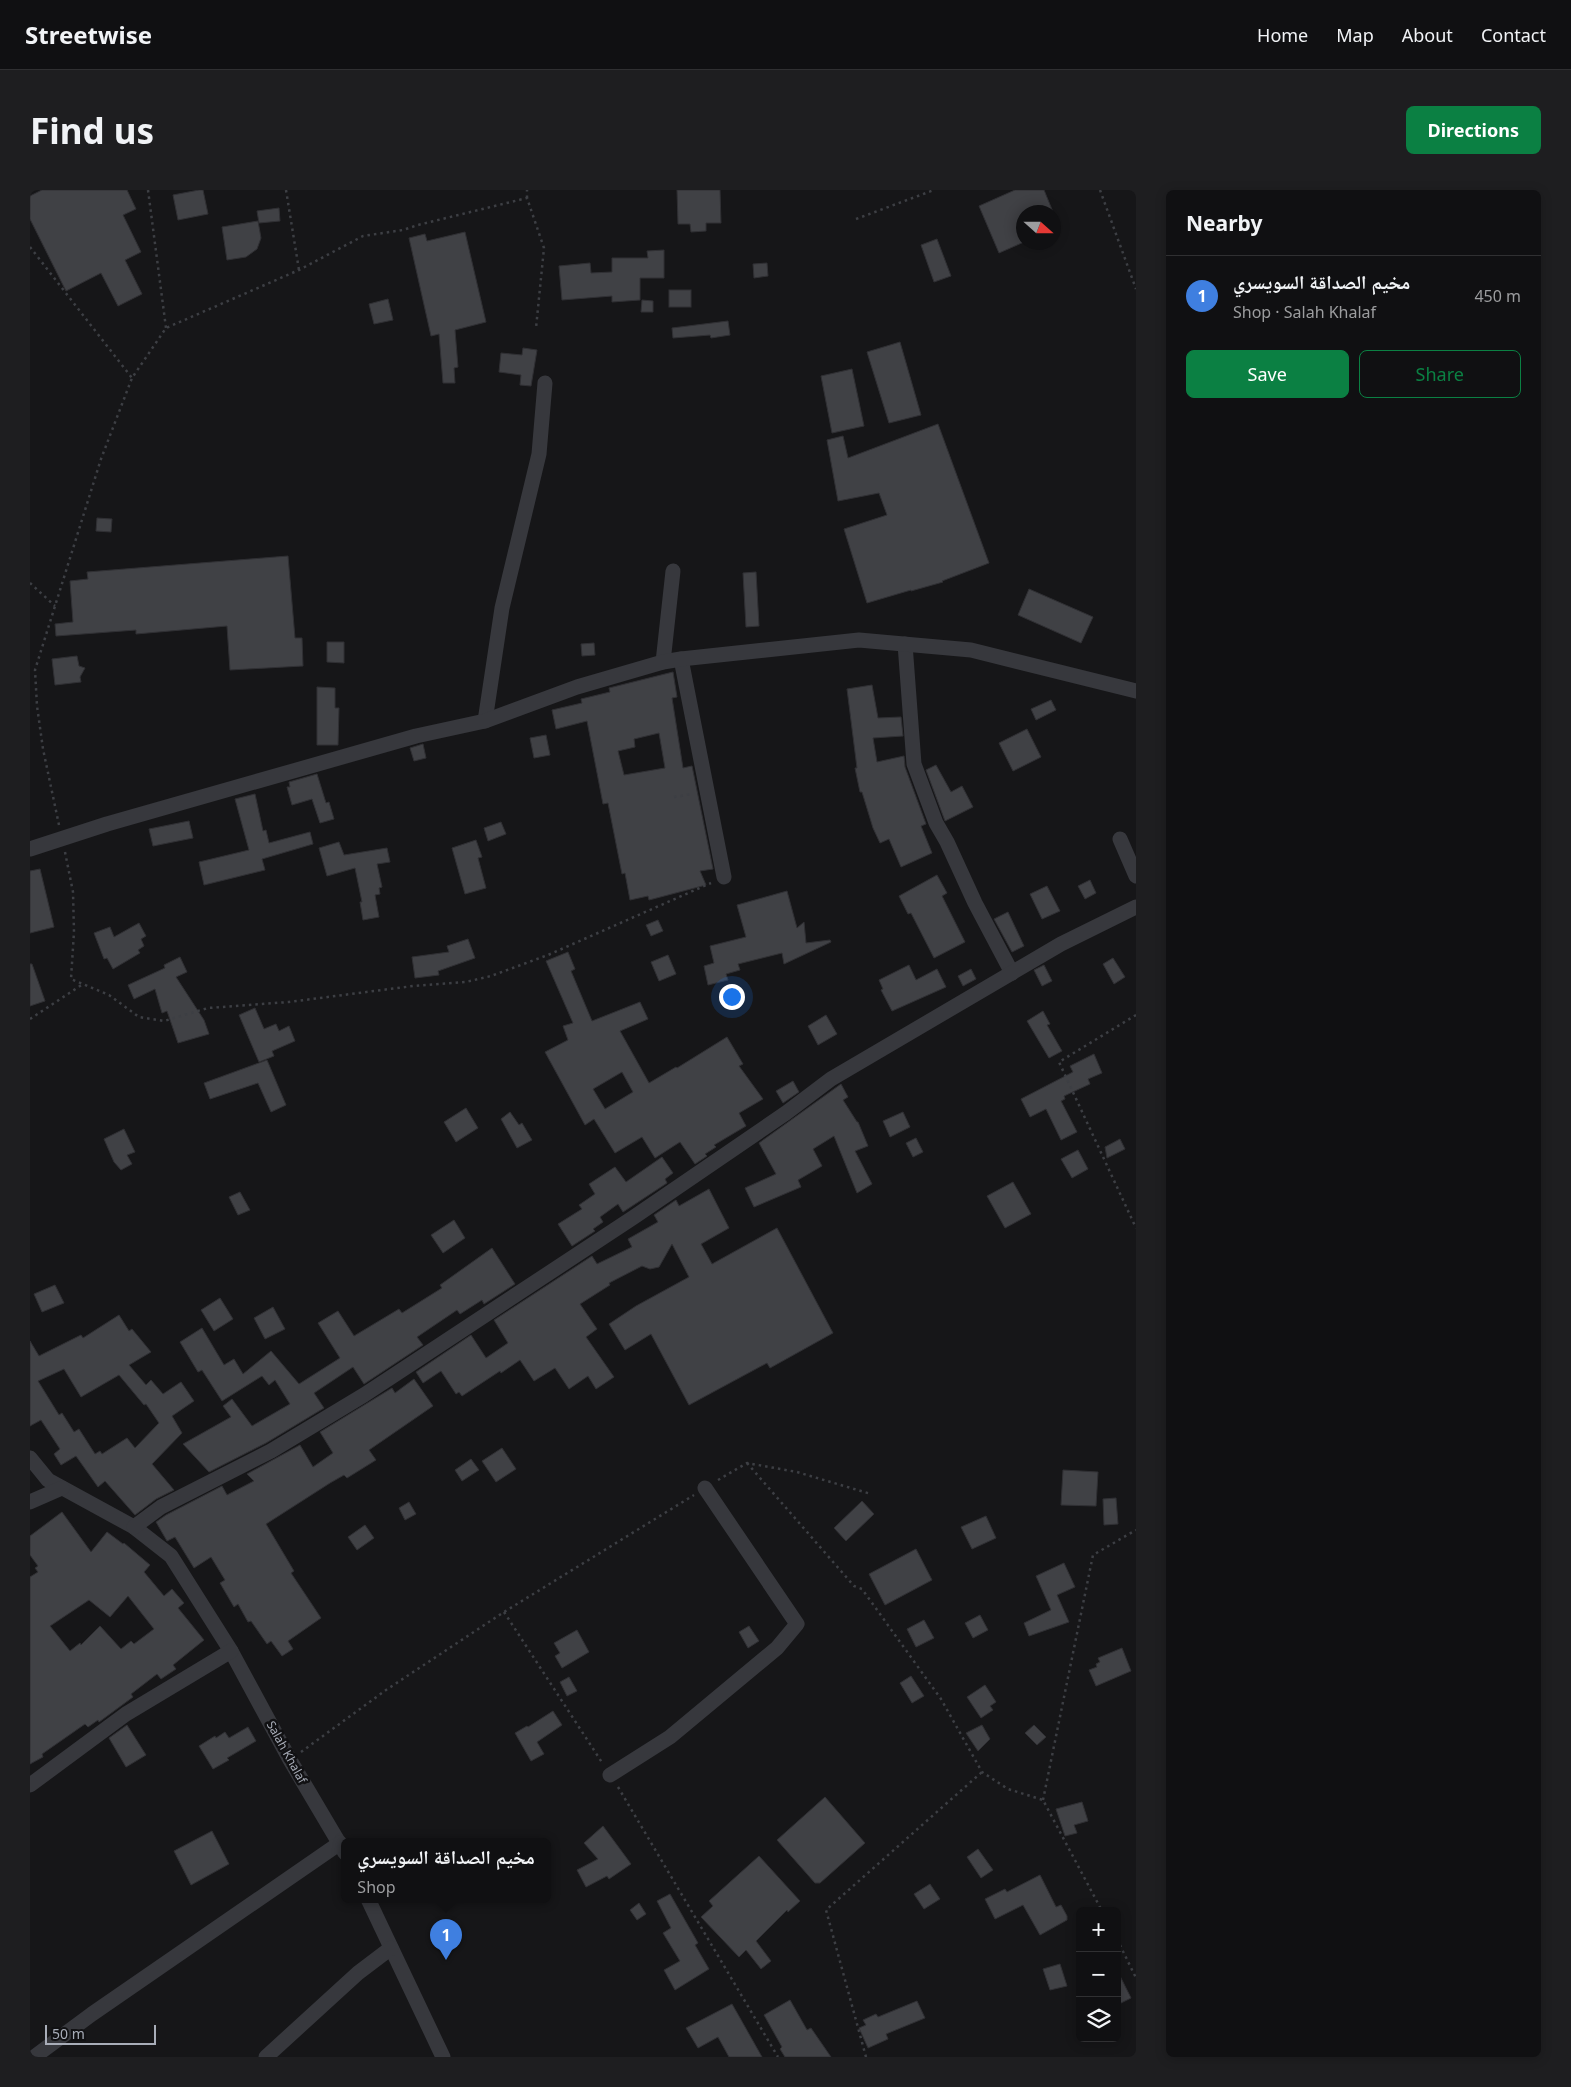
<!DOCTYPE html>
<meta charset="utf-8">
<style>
body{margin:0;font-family:"Noto Sans","Noto Naskh Arabic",sans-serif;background:#1e1e20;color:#f1f3f6}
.controls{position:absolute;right:15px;bottom:15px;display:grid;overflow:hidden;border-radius:8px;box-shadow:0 2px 12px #0003}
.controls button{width:45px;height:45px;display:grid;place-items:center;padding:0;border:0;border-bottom:1px solid #303032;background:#101012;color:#f1f3f6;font:25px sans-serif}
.compass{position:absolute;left:986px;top:15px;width:45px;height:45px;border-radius:50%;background:#101012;box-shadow:0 2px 12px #0003;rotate:111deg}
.scale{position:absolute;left:15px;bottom:12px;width:111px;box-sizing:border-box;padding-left:5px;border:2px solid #a8adb8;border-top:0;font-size:14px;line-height:18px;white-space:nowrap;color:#a8adb8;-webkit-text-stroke:4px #111113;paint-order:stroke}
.you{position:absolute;left:701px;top:806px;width:18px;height:18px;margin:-12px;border:4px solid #fff;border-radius:50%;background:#1a73e8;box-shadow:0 0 0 8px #1a73e833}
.badge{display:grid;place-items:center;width:32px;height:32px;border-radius:50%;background:#0b8043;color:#fff;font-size:16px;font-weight:700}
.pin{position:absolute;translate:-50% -41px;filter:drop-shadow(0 1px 2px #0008)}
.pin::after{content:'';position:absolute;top:26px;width:18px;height:15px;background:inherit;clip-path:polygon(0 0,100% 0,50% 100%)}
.popup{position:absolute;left:311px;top:1648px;width:210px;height:65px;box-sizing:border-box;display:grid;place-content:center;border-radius:8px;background:#101012;filter:drop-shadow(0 1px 4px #0005);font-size:16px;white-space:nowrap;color:#9c9d9f}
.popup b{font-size:19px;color:#f1f3f6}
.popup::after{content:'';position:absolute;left:50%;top:100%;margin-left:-10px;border:10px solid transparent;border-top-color:#101012}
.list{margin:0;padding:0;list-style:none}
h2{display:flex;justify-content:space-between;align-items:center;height:65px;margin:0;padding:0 20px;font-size:21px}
h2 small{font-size:16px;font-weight:400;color:#9c9d9f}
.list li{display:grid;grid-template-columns:32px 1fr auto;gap:15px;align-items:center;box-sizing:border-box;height:80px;padding:0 20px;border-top:1px solid #303032}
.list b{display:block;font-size:19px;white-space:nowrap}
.list p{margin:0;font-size:16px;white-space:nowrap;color:#9c9d9f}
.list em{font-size:16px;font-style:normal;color:#9c9d9f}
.actions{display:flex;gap:10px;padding:15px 20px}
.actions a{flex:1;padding:11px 0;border:1px solid #0b8043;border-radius:8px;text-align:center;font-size:18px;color:#0b8043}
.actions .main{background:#0b8043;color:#fff}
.icon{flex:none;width:28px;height:28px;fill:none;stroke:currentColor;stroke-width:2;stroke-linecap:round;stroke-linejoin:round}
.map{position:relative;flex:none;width:1106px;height:1867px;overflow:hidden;border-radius:8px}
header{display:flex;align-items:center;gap:30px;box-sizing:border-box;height:70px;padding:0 25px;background:#101012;border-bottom:1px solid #303032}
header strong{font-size:24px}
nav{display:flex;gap:28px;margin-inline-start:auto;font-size:18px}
.intro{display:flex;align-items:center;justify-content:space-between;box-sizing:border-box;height:120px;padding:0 30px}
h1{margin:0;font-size:35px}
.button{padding:12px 22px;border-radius:8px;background:#0b8043;color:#fff;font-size:18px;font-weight:700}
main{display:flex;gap:30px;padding:0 30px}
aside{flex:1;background:#101012;border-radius:8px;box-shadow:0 2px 12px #0003}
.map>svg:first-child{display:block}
.building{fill:#404145;stroke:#303034;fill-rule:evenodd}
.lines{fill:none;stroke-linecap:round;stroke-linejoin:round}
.path{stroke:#3d3f44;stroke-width:2.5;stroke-dasharray:2.5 4;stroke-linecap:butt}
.minor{stroke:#37383d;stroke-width:15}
.labels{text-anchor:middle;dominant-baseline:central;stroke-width:5;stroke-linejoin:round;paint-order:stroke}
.street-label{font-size:12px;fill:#a8adb8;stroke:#111113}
</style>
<header>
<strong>Streetwise</strong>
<nav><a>Home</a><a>Map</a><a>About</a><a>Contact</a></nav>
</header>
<div class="intro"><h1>Find us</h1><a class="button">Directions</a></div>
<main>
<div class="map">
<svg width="1106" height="1867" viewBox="0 0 1106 1867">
<rect width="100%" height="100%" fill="#161618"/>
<g class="building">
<path d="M12,0H97L106,19L93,25L111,62L95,70L112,104L88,116L71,83L36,101L0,29V6Z"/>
<path d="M169,0H173L178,24L148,30L143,5Z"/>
<path d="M647,0H690L691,33H676V41L661,42L660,34H648Z"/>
<path d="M985,0H1014L1023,22H994V52L969,63L949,16Z"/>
<path d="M249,18L250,31L229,33L227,21Z"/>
<path d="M228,31L231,48L227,59L216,67L197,70L192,37Z"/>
<path d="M435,42L456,132L425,140L428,177L424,178L425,193H413L409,144L401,146L379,48L395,44L397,51Z"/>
<path d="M907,49L921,86L904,92L891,55Z"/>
<path d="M634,60V88H610V110L582,112V106L532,110L529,76L560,73L561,83L582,82V68H618L617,61Z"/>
<path d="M737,73L738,86L724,88L723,74Z"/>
<rect x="639" y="100" width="22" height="17"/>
<path d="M358,109L363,130L344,134L339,114Z"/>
<path d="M612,110L623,111V122H611Z"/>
<path d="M698,131L700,145L681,148L680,145L643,148L642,138Z"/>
<path d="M870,152L891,225L859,233L837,162Z"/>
<path d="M493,158L507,160L501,196L490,195L491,185L469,182L471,163L492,165Z"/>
<path d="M822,179L834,236L802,243L791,186Z"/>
<path d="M908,234L959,373L912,391L913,392L881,401V400L837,413L814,339L857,325L849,303L808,311L797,250L813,246L818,268Z"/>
<path d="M67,328L82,329L81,342L66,341Z"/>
<path d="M258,366L265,448H272L273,476L200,480L197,436L106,444V440L26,446L25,434L43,432L40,391L58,389L57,382Z"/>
<path d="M726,382L729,436L716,437L713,383Z"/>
<path d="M999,399L1063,427L1051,453L988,425Z"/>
<path d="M297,452H314V473L297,472Z"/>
<path d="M564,453L565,465L552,466L551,454Z"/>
<path d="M47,466L49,476L55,478L50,487L51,492L25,495L22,469Z"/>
<path d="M643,482L647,507L642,508L653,578L662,576L683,679L670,681L676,695L619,710L618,706L600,710L595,683L592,684L578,613L573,614L557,531L526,539L522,520L552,513L551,509L580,502L579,498ZM629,543L635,578L594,585L588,561L605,557L604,549Z"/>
<path d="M842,495L848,528L871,527L873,546L843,548L847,572L874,566L875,577L896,634L891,636L902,663L871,677L859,649L850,653L843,638L832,602H830L825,578H827L817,499Z"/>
<path d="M287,497L305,498V518H309L308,555H287Z"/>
<path d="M1021,510L1026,520L1006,530L1001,519Z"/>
<path d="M997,539L1011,567L983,581L969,553Z"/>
<path d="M516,545L520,565L504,568L500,548Z"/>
<path d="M393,554L396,568L384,571L380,558Z"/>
<path d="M906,575L921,602L932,596L943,617L915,631L896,580Z"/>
<path d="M287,584L296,613L299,612L304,629L290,633L282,609L262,615L257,597H260L259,592Z"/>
<path d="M225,604L233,641L236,640L239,653L280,642L283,654L232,669L235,680L174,695L169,672L219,660L205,609Z"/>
<path d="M159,631L163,648L123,656L119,639Z"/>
<path d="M471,632L476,644L458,651L454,638Z"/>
<path d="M446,650L452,667L448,668L456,698L435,704L422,658Z"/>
<path d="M309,652L314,665L357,658L360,672L347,674L352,697L349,698L350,704L345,705L349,727L333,730L330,712H332L325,678L297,686L289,658Z"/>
<path d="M10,679L24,737L0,743V681Z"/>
<path d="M907,685L917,703L912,706L935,752L904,768L881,723L878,724L869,706Z"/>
<path d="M1060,690L1066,703L1055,709L1048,696Z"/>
<path d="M1017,696L1030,721L1012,729L1000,704Z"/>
<path d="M757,701L767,738L774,732L776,753L800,750L801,752L754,774L752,763L708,774L710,780L696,784L698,790L678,795L674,776L684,773L680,756L716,747L707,715Z"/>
<path d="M978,722L994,756L982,762L964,729Z"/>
<path d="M628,730L633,741L621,746L616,735Z"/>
<path d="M109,733L116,746L111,749L114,756L108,760L110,763L83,779L77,768L74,769L64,743L80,737L84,747Z"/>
<path d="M438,749L445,768L408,781L409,785L385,788L382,767L419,762L417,756Z"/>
<path d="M538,762L545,779L541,781L562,831L610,812L618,829L590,841L619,893L646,877L647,878L697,847L713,874L709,876L733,909L709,923L716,936L684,955L686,957L675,964L677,966L665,974L650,952L625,968L612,947L585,963L564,929L555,935L515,862L538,850L533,836L543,833L516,771ZM592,882L603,902L575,919L563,899Z"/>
<path d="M638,765L646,784L629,791L621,772Z"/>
<path d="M150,767L157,782L146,787L174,830L179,844L148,853L137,821L132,823L125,799L104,809L98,795L135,778L134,775Z"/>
<path d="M1083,768L1095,787L1084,794L1073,774Z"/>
<path d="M0,774H2L15,811L0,816Z"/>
<path d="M879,775L886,790L907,779L916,797L862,821L851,800L853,799L849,790Z"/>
<path d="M1014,775L1022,791L1012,796L1004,780Z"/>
<path d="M941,779L946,789L933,796L928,786Z"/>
<path d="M225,818L234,839L246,834L249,841L259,836L265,851L242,861L244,866L229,872L209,825Z"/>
<path d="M1013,821L1020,834L1017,835L1032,861L1019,868L997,831Z"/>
<path d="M796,825L807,844L788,855L778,836Z"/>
<path d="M1064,864L1072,883L1058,889L1060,894L1034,906L1035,909L1031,911L1047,942L1031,950L1016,919L1000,927L991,909L1043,882L1040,876Z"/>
<path d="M237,870L256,915L241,922L228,893L180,909L174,893Z"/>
<path d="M763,891L769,902L753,913L746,901Z"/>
<path d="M811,894L818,907L813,910L827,932H828L838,956L825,961L842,994L827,1003L804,946L783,959L792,976L768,990L771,997L724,1017L715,998L746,984L729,953Z"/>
<path d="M436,918L448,938L426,952L414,932Z"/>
<path d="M480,922L489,935L492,933L502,950L487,958L471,929Z"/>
<path d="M873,922L880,937L860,947L853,931Z"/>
<path d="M94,939L105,962L97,965L102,974L91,980L84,972L74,949Z"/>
<path d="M886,948L893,962L883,967L876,953Z"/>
<path d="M1090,949L1095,959L1077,968L1075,957Z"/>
<path d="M1048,960L1058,979L1042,988L1031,969Z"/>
<path d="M632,967L643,983L635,989L637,993L593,1022L588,1014L570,1027L573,1032L563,1039L565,1041L542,1056L528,1034L552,1019L549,1015L565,1004L559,994L585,977L596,992Z"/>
<path d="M983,992L1001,1024L975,1038L957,1006Z"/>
<path d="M679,999L699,1038L671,1054L682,1074L747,1038L803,1143L740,1178L737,1173L659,1215L621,1144L595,1160L579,1134L606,1116L659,1087L642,1054L629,1077L620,1079L612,1076L579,1093L580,1095L550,1114L567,1139L556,1147L584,1187L566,1199L558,1186L539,1199L525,1178L504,1191L490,1170L471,1183L470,1181L432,1206L429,1202L426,1204L411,1181L393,1193L386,1182L441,1145L456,1168L478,1153L464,1130L562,1066L567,1074L602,1057L598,1049L628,1032L624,1025L646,1010L649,1016Z"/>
<path d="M210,1002L220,1020L208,1025L199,1007Z"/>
<path d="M424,1030L435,1048L413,1063L401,1045Z"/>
<path d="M462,1058L485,1094L454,1114L452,1110L430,1124L427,1120L387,1147L393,1155L334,1194L323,1177L284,1203L294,1218L236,1253L179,1282L153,1254L201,1227L193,1216L202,1209L222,1236L260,1214L245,1190L239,1195L232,1186L192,1211L172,1180L168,1182L150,1152L172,1138L194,1175L204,1169L213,1184L241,1161L269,1194L310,1168L288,1133L308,1121L324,1146L369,1119L372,1123L412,1098L410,1095Z"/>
<path d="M25,1095L34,1113L12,1122L4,1104Z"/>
<path d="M190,1108L203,1129L184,1141L171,1120Z"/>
<path d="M243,1117L255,1139L235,1149L224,1128Z"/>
<path d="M89,1125L99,1141L102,1139L121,1162L99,1175L116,1195L121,1190L133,1204L151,1192L164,1211L142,1226L152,1243L122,1274L144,1300L126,1309L105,1325L75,1291L68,1297L46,1266L31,1275L24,1264L30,1259L11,1230L0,1236V1151L9,1166L51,1145L53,1148ZM34,1179L51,1207L89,1185L114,1215L116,1214L129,1233L105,1258L97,1248L72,1264L70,1261L65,1264L49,1239L44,1242L32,1223L29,1225L8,1191Z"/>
<path d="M384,1189L403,1216L339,1260L346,1270L317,1288L314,1285L300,1293L236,1334L264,1381L261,1383L291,1428L258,1451L263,1459L252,1466L241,1451L237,1454L221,1431L218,1432L208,1414L204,1417L190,1393L195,1390L181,1367L164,1378L145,1347L137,1351L126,1332L136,1325L192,1296L197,1305L224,1291L217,1284L270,1255L283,1277L303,1263L290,1242L362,1198L365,1203Z"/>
<path d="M472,1258L486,1279L466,1292L452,1271Z"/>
<path d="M441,1269L449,1280L432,1291L425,1280Z"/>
<path d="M1033,1280L1068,1282L1066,1316L1031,1315Z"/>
<path d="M1086,1308L1088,1334L1074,1335L1073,1309Z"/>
<path d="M832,1311L844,1324L816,1351L804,1338Z"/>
<path d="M379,1312L386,1324L375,1330L369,1318Z"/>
<path d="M32,1322L61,1362L77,1342L93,1354L94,1353L120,1375L114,1382L134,1406L142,1399L154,1413L148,1418L174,1450L143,1475L146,1479L131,1489L127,1484L101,1504L103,1507L69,1532L68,1530L58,1537L55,1534L12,1564L13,1567L0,1574V1387L8,1382L5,1378L8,1376L0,1365V1346ZM98,1406L124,1439L104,1454L101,1451L91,1459L70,1436L51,1455L50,1453L40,1461L20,1436L59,1410L80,1427Z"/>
<path d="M956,1326L966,1348L942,1359L931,1337Z"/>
<path d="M335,1335L344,1348L327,1360L318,1347Z"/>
<path d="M886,1359L902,1390L855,1415L839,1384Z"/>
<path d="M1034,1373L1045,1397L1027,1405L1039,1432L999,1446L994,1433L1021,1420L1006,1386Z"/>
<path d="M950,1425L958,1440L943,1448L935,1433Z"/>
<path d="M894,1430L904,1448L886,1457L877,1439Z"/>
<path d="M719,1436L729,1451L718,1458L709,1442Z"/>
<path d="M547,1440L559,1462L532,1478L525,1466L530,1463L524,1453Z"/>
<path d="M1092,1458L1101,1481L1066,1496L1059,1480L1067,1477L1066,1474L1070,1472L1068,1468Z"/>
<path d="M881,1486L894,1506L882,1513L870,1493Z"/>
<path d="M539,1487L547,1501L537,1506L530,1492Z"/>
<path d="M955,1495L966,1512L960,1516L963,1520L951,1528L937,1507Z"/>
<path d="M523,1521L532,1535L507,1552L514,1564L501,1571L485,1543L497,1536L498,1537Z"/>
<path d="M97,1535L116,1565L96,1577L79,1548Z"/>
<path d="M952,1535L960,1549L948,1561L936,1543Z"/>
<path d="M1004,1535L1016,1547L1007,1555L995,1543Z"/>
<path d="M218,1537L226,1551L197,1568L199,1570L183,1579L169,1556L185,1546L186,1548L195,1542L199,1548Z"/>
<path d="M795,1607L835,1653L790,1693H785L747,1650Z"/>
<path d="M1052,1612L1058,1631L1044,1635L1047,1643L1035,1646L1026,1619Z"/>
<path d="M573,1636L601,1674L579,1689L577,1686L556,1697L547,1680L568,1669L554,1653Z"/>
<path d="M182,1641L199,1674L161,1695L144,1661Z"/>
<path d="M948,1659L963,1680L951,1688L937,1667Z"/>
<path d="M729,1666L770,1711L758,1722L757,1720L726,1751L741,1771L731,1779L716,1760L709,1767L671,1727L683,1716L679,1711Z"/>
<path d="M1010,1685L1026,1717L1031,1715L1037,1726V1730L1010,1745L993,1715L965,1729L955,1709L975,1699L977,1702Z"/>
<path d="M900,1694L910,1709L894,1719L884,1704Z"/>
<path d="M640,1704L668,1753L665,1755L679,1779L645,1800L634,1780L650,1771L633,1743L641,1738L627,1711Z"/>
<path d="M609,1713L616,1724L607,1730L600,1720Z"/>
<path d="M1030,1774L1037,1796L1020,1800L1013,1779Z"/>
<path d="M1087,1780L1101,1808L1087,1815Z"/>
<path d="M760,1810L777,1840L781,1838L801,1867H755L750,1859L752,1857L734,1825Z"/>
<path d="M887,1811L895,1828L856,1844L858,1849L838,1858L829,1838L836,1835L833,1830L846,1824L848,1827Z"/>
<path d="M702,1814L710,1828L732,1867H699L688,1847L668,1858L656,1838Z"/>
</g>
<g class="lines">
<g class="path">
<path d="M118,0L136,138"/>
<path d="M256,0L269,80"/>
<path d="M1070,0L1106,99"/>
<path d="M497,8V0"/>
<path d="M826,29L904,0"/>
<path d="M0,57L102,188"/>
<path d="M0,393L25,416"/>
<path d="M644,607L662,604"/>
<path d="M29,635L13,559L7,516L5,480L71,269L102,188L136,138L269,80L333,46L373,40L388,35L497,8L514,58L506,138"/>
<path d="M35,662L43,702L44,742L41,789L79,805L109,827L134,831L178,818L259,812L383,796L436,792L461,786L518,765L681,693"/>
<path d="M1106,825L1029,872L1106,1038"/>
<path d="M0,829L53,794"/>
<path d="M717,1273L824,1396L832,1399L911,1509L952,1582L978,1599L1013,1610L1072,1721"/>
<path d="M688,1290L717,1273L767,1282L841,1304"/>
<path d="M474,1422L573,1574"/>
<path d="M271,1562L356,1500L474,1422L664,1305"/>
<path d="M588,1597L748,1867"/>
<path d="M1013,1610L1063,1365L1106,1340"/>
<path d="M1087,1749L1106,1788"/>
<path d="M836,1867L796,1720L952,1582"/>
</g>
<g class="minor">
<path d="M875,454L884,574L906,633L917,652L945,713L982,783"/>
<path d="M651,469L694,687"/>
<path d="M633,472L643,381"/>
<path d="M455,531L472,418L509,264L515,193"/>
<path d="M1090,649L1106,686"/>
<path d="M0,659L77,634L386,546L455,531L547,497L633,472L651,469L829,450L941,460L1106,501"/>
<path d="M0,1268L18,1290L104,1337L141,1366L201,1461L260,1570L315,1663"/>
<path d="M0,1312L32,1298"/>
<path d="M104,1337L131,1317L241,1261L334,1205L604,1027L756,923L801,889L1031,754L1106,717"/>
<path d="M580,1585L640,1547L747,1458L767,1434L675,1298"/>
<path d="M0,1595L96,1524L201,1461"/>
<path d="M338,1709L413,1867"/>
<path d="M4,1867L62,1824L310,1653"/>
<path d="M236,1867L328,1783L361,1758"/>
</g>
</g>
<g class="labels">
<g class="street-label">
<text transform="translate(257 1562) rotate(61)">Salah Khalaf</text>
</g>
</g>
</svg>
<div class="controls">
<button>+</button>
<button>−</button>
<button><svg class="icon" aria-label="layers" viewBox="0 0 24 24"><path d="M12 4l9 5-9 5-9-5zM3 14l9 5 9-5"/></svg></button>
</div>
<svg class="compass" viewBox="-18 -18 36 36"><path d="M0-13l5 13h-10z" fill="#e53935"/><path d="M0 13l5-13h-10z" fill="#9c9d9f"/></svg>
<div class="scale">50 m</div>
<div class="you"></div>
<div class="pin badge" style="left:416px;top:1770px;background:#3f7fe0">1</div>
<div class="popup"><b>مخيم الصداقة السويسري</b>Shop</div>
</div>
<aside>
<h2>Nearby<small></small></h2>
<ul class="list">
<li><span class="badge" style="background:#3f7fe0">1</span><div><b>مخيم الصداقة السويسري</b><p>Shop · Salah Khalaf</p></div><em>450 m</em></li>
</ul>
<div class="actions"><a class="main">Save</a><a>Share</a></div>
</aside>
</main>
